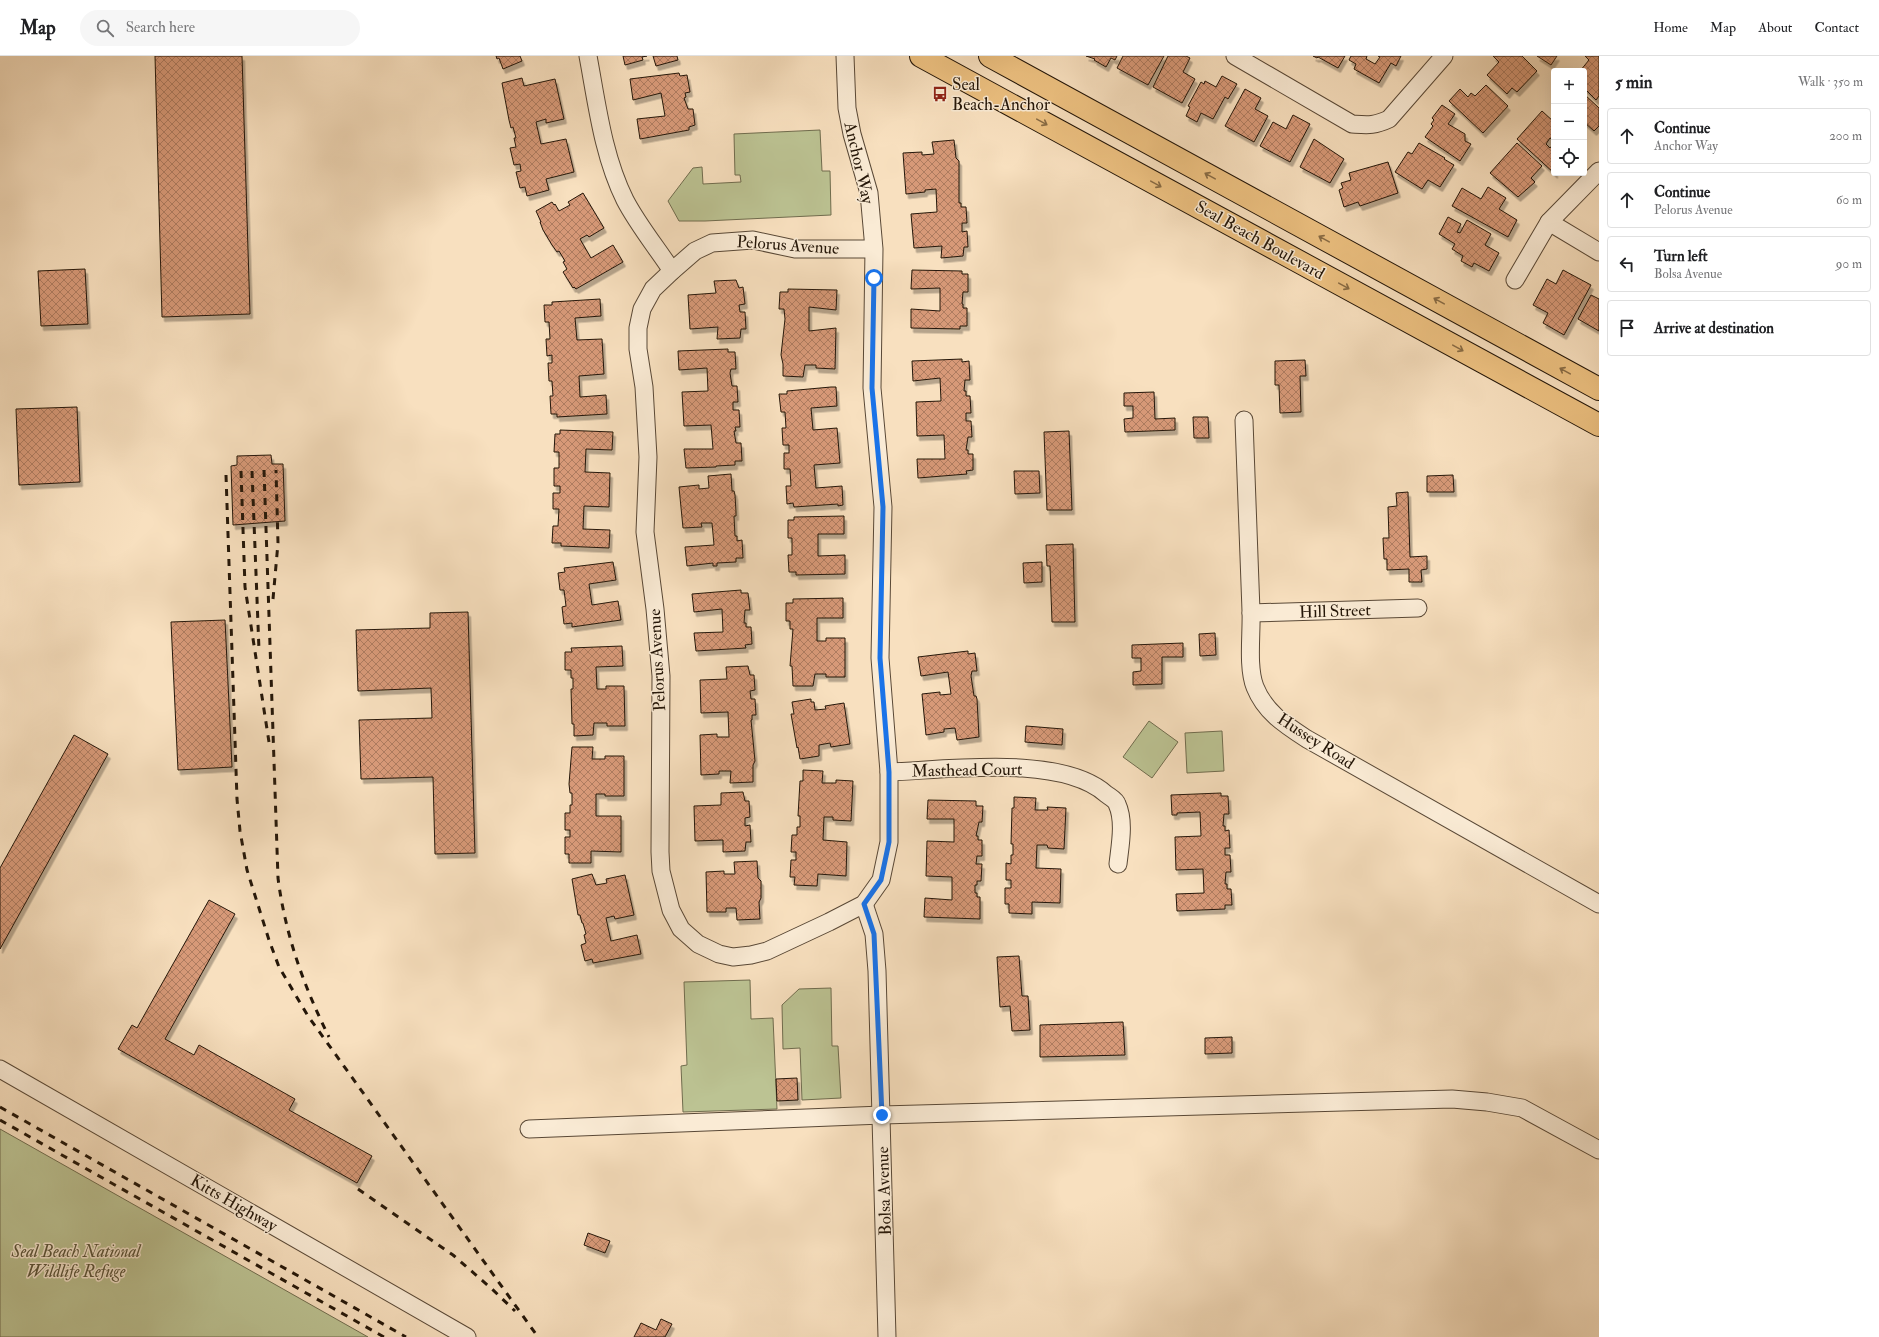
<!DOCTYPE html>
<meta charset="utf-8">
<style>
body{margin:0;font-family:"IM FELL Double Pica",serif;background:#f6f6f6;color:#202124}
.controls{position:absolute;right:12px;top:12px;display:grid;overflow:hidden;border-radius:4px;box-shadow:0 4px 16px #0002}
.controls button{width:36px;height:36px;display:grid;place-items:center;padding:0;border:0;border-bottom:1px solid #e0e0e0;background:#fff;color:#202124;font:20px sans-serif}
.stop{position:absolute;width:12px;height:12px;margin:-9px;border:3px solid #1a73e8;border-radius:50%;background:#fff}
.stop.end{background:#1a73e8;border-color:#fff;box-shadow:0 1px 4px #0008}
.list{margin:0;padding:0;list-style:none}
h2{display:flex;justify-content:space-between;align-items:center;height:52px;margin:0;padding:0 16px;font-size:17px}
h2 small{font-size:13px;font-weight:400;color:#757577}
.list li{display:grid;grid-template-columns:26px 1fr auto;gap:12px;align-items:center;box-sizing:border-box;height:56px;margin:0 8px 8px;padding:0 8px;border:1px solid #e0e0e0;border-radius:4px}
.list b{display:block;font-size:15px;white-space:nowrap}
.list p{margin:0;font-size:13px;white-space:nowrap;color:#757577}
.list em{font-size:13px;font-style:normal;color:#757577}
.icon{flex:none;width:22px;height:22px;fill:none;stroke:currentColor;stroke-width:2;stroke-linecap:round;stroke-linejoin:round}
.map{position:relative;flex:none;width:1599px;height:1281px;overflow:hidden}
header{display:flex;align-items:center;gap:24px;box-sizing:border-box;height:56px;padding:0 20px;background:#fff;border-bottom:1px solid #e0e0e0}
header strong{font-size:19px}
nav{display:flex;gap:22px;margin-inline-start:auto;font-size:14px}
.search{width:280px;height:36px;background:#f6f6f6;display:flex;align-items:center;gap:10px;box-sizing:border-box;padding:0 14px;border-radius:22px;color:#757577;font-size:15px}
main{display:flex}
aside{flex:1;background:#fff}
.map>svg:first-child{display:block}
.green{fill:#bcc393;stroke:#706c4e}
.building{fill:url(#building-cross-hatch);stroke:#241608;filter:url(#shadow)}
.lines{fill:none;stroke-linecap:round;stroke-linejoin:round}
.minor-casing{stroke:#594836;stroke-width:19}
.major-casing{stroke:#241608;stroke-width:24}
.minor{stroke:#faebd5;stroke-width:17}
.major{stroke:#ecc080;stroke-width:22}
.rail{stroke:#241608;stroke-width:3;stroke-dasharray:7 7;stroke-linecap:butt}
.oneway{stroke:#886b44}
.route{stroke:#1a73e8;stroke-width:5}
.labels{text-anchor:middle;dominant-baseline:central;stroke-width:3;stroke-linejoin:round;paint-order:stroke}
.poi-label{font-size:17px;fill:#241608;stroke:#faebd5;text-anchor:start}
.street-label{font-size:17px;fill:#241608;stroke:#faebd5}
.park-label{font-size:17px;font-style:italic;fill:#595339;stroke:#faebd5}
</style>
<header>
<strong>Map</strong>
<div class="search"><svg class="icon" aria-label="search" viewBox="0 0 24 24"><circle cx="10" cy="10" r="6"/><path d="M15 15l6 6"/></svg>Search here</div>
<nav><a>Home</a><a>Map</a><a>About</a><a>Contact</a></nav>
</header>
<main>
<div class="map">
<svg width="1599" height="1281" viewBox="0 0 1599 1281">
<defs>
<pattern id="building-cross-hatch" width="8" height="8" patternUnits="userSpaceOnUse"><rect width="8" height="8" fill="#d79978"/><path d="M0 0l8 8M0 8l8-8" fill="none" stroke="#ae7c60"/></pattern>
<filter id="shadow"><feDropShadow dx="2.5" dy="4.5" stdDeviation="0" flood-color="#0004"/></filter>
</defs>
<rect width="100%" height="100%" fill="#f8e0bf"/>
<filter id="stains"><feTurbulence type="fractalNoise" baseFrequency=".005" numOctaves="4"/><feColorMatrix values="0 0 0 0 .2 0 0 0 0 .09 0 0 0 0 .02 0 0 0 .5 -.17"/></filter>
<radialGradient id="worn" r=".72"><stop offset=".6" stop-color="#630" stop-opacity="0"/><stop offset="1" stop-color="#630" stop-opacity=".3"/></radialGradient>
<g class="green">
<path d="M820,74L822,115H830L831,159L705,165H679L668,145L693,112L702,111L703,128L741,126L740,119H735L734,78Z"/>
<path d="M1149,665L1178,686L1152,722L1123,701Z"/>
<path d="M1222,675L1224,715L1187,717L1185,677Z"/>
<path d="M750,924L751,963L773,962L777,1053L683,1056L681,1010L687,1009L684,926Z"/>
<path d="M831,932L832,990H838L841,1042L802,1044L800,992L783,993L782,949L799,933Z"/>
<path d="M0,1073L368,1281H0Z"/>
</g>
<g class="building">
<path d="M155,0H242L250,258L162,261Z"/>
<path d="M496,0H520L522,5L503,13L499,2L497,3Z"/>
<path d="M623,0H647L642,1L643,4L625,9Z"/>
<path d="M653,0H677L678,4L656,10Z"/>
<path d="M1086,0H1117L1115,4L1111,2L1106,11L1094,4L1095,3Z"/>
<path d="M1123,0H1164L1148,29L1117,12Z"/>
<path d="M1168,0H1186L1190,2L1183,16L1195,23L1182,47L1153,31Z"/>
<path d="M1313,0H1345L1338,12L1318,1L1317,2Z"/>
<path d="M1351,0H1367L1366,3L1375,8L1380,1L1378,0H1401L1396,10L1391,7L1379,27L1354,13L1356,8L1349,4Z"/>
<path d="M1493,0H1522L1537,15L1517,36L1512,32L1507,38L1487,19L1499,6Z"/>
<path d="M1537,0H1557L1551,9Z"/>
<path d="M1585,0H1599V40L1596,44L1584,32V15H1580L1589,4Z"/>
<path d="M679,17L680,20L687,19L690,36L685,37L686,41L684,42L688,53H693L695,69L689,71V74L640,83L637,63L665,60L661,37L633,44L630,23Z"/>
<path d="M1222,20L1237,28L1228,43L1225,41L1213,63L1201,57L1197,66L1186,60L1190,51L1188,50L1201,26L1204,28L1205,25L1216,31Z"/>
<path d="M522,22L524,30L555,23L564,63L546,67V63L536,66L541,88L566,83L574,116L546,123L549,134L527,140L525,131L520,132L516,116L521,115L520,108L514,109L510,92L516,91L514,82H516L513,71L511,72L509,64L502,27Z"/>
<path d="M1486,29L1508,50L1483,77L1449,45L1460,33L1468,41L1471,37L1475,40Z"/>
<path d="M1245,33L1261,42L1255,53L1268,60L1254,86L1225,70Z"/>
<path d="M1584,38L1599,52V70L1594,75L1584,66Z"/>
<path d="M1442,49L1455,58L1448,68L1465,78V85L1471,88L1460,105L1425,81L1433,70L1431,68L1434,64L1432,62Z"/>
<path d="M1542,55L1554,66V85L1550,82L1546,88L1550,92L1554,87L1555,118L1517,83Z"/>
<path d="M1293,59L1310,68L1290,106L1260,90L1273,66L1286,73Z"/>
<path d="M1314,83L1344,103L1330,127L1300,111Z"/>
<path d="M954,84L956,102L959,105V147H961V151H966L967,167H962V176L967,175L968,191H964L963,200L941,202L942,190L914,192L911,158L937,156L936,133L925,134V136L906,138L903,97L922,96V99L934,98L932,86Z"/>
<path d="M1419,87L1445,102L1444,103L1454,109L1440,131L1428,124L1422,133L1395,116L1408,96L1412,98Z"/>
<path d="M1517,87L1542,110L1531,122L1535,126L1518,141L1490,117Z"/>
<path d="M1388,106L1398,137L1360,150L1358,146L1344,151L1339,134L1343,132L1341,127L1351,124L1349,117Z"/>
<path d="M1488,131L1506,142L1499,153L1517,164L1508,181L1452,150L1462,132L1481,143Z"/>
<path d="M583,137L604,172L589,181L587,179L580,183L591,202L613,189L623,206L576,233L574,231L573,232L563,216L567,213L563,206L565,205L559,195L557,196L552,189L543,174L540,166H541L536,155L552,146L554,149L555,148L559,155L570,149L568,146Z"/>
<path d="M1448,161L1461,168L1457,176L1460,177L1467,164L1491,178L1485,189L1499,197L1489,215L1474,207L1472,211L1461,205L1463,200L1452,193L1455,188L1439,178Z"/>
<path d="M85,213L88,268L41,270L38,215Z"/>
<path d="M912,214L962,215V218H968V236H963L962,248H963V252H967V270H960V273L911,272V253L940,255V232L911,233Z"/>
<path d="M1563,214L1591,229L1564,279L1543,267L1548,257L1533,249L1547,223L1556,228Z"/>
<path d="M736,224L739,232L743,231L745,248L739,249L740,256H745L746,273H741L740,282L717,283L718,271L690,273L688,239L716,237L714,225Z"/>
<path d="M788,233L837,234L836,254L809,251V275L836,272L835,313L816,312V309H805L803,321L783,320V308L781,299L785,263L784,253H779L780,236H788Z"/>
<path d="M1591,239L1599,243V275L1578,263Z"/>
<path d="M600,243L601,260L575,262L577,284L602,283L604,318L579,320L580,341L606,339L607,358L557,361V358H551L550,340H553L552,325H549L548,307H552V299L547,300L546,283H550L549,266H545L544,249H552V246Z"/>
<path d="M728,293V296H735L736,313H731L730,317L732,330H737L738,346H733V354H739L740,371H735L736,375H734L736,387H741L742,405H735V409L716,410V411L686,412L684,393H713L711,369L684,370L682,336L708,335L707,312L679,314L678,295Z"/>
<path d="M962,303V306L969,305L970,324H965L964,335H966V340H970L971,357H966V365H971L972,381H968L966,394H968V398H973V414L966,415L967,418L918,422L917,403H945L944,379L917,380L916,346L941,345L940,322L913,325L912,305Z"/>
<path d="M1305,304L1306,320H1300L1301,356L1280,357L1279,329H1275V305Z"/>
<path d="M831,331H836L837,350L811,352L813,374L837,372L840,407L814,409L816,432L842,430L843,449L838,450V448L794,451L793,447L787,448L786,430H791L790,413H784V397H789V389H783L782,372H786L785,356H781L779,338H787V335Z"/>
<path d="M1154,336L1155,363L1175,362V374L1125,376L1124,363L1133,362V350H1124V337Z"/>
<path d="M77,351L80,426L19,429L16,353Z"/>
<path d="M1193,361H1208L1209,382H1194Z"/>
<path d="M560,374L613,376L612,394L586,393L585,416L610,417L609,451L584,450L583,473L610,474L609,492L561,490V487H552L553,470H558L559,453H553V437H560V430H554V412H559V396H554L555,378H560Z"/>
<path d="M1069,375L1072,454H1047L1044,376Z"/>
<path d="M271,399L272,408H283L285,465L233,469L231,410L237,409V400Z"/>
<path d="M1014,415H1039L1040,437L1015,438Z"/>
<path d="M731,418L732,435H734L735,439L736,456V460H734L735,480H737V485L742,484L743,502H736V506L717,507V510H713V507L687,510L685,491L714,489L712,467H701L702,471L683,472L679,431L699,429V433L709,432L708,420Z"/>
<path d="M1453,419L1454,436H1427V420Z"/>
<path d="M1408,436L1410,501L1427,500V513L1421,514L1422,526H1409V513L1387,514V503H1384L1383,482H1389L1388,451L1397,450L1396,437Z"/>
<path d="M844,460V478H818V500L845,499V518L796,519V516H789L788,499H792V482H788V464H794V461Z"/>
<path d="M1073,488L1075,566H1052L1050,510H1047L1046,489Z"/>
<path d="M613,506L616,524L589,528L592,549L618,545L621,564L572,571V567L564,568L562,551L566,550L564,534H560L558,517L565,516L564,512Z"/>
<path d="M1042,506V526L1024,527L1023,507Z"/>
<path d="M741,534V537H748L750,554H745L744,567H746V571H751L752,588L745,589L746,592L696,595L694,577L723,576L722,553L694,556L692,538Z"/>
<path d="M843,542V562H817V585H826V582H845V621H826V618H815L813,630H793L792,610H790L793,573H790V565H786V547H793V543Z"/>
<path d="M468,556L475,797L435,798L433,721L361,723L359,664L432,662L431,632L358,635L356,574L430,572V557Z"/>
<path d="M225,564L232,711L178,714L171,566Z"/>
<path d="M1215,577L1216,599L1200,600L1199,578Z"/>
<path d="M1183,587V601H1162V628L1133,629V616L1141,615V602H1132V589Z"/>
<path d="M622,590L623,610L596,611L597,633H606V630H624L625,670H607V667H594L593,679L574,680V668H572L571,633H573V622H571V614H565V596H572L571,592Z"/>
<path d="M968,595V598L975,597L977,615H972L971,620L974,640H976L977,643L979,681L957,684L955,672L944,673V676L926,679L922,638L940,636V639L951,638L948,616L921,620L918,601Z"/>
<path d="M748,610L750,619H754L755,634L750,635L751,643H755L756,659H752V664H751L755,705L753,709V726L730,727L731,715H719V718L701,719L700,679L717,678V681H729L728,656L701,657L700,624L727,623L726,611Z"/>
<path d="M811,643V646H814L815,654L826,653L825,650L844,647L850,688L831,691L830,687L819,689V700L800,703L798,691L797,692L791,658H794L792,646Z"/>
<path d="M1026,670L1063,673L1062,689L1025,686Z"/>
<path d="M74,679L108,698L0,893V812Z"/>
<path d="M572,691H593L592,703H605V700H624V740H605V738H596V760H621V796L591,795V807H569V798H565V781H570V774H565V757H570V749H572V737H570L569,728Z"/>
<path d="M803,714L823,715L822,727H836V724L853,725L851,765L833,764V761H824L823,784L847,786L846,820L818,818L817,830L794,829L795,821H790L791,804H796V796H791L792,779H797V771H800V760H798L800,725H803Z"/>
<path d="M743,736L745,745H749L750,761L745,762V770L750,769L751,786H746L745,795L723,796V784L695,785L694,750L721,749V737Z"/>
<path d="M1221,737V740H1228L1229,758H1224L1223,770H1225V775L1229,774L1230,792H1225V799H1230L1231,816H1226L1225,828H1227V833H1231L1232,849H1225V853L1177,855L1176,838L1204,837L1203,813L1176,814L1175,781L1201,780L1200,756L1177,757V759H1172L1171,739Z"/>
<path d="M1014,741L1036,742L1035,754H1048L1047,751L1066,752L1064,793L1048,792L1047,789H1037L1036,812L1061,813L1060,847L1032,846V858L1009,857V848H1005V832H1011V824H1006V807L1011,808V799H1013V788H1011L1012,752H1014Z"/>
<path d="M928,744L976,745V750H983L982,766H979L976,780H978V784H982V800H977L976,808H982L981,825H977V829H975V837H977V841H980V863L924,861L925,842L952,844V821L926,820L927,785L954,786V763H927Z"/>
<path d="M757,805L758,822L761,825V842L759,846L760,863L737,864L736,852H726V856H707L706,816L724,815V818H735L734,806Z"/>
<path d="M592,818L596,829L607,827L606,823L625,819L634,859L615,863L614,860L606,862L611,885L637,879L641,898L593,907L592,903L585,905L581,889L586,887L584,879L586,878L583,867H582L580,859H578L572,823Z"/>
<path d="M209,844L235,858L165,983L194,999L199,989L295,1043L289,1054L372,1100L357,1127L118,993L132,969L137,972Z"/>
<path d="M1019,900L1022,940H1028L1030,974L1012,975L1010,950L1000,951L997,901Z"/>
<path d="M1123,966L1125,999L1040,1001V969Z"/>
<path d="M1232,981V997L1205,998V982Z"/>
<path d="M797,1022L798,1044L777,1045L776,1023Z"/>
<path d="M588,1177L610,1185L605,1197L584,1189Z"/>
<path d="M661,1263L672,1268L665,1281H634L641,1267L656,1274Z"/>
</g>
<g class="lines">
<defs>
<g id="minor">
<path d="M588,0C597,48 603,100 625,144C638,169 657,192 672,215"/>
<path d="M845,0L847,52L852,78L869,137L874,193L872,332L883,451L880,602L889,716V786L881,824L864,848L829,866L767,895L751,899L733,901L719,898L698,888L681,873L671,854L661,815L660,796L661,620L655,553L645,476L648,401L644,331L638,293V272L642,253L653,233L672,215L695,195L712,187L753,184L795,193H874"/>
<path d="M1235,0L1352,68C1368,69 1374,70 1389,63L1444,0"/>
<path d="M1549,166L1599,196"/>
<path d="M1515,224L1549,166L1599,115"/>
<path d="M1244,364C1246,428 1249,492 1251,555C1252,576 1247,611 1255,631C1265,656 1284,668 1307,683L1599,848"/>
<path d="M1251,557L1418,552"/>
<path d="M889,716C947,714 1061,698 1106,738C1110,741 1116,744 1117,748C1125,765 1120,790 1118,808"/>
<path d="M864,848L874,878L877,915L887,1281"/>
<path d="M0,1013L467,1281"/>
<path d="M529,1073L882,1059L1452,1043L1487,1046L1522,1052L1599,1094"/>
</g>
<g id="major">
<path d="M921,0L1599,369"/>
<path d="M990,0L1599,333"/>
</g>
</defs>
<use href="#minor" class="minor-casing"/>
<use href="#major" class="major-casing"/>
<use href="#minor" class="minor"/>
<use href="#major" class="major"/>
<g class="rail">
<path d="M264,414L278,822C285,878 304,931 329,981"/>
<path d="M241,415L245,531L269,686"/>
<path d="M252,415L259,594"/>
<path d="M226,419L237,743L240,775L247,814L269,884L279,911L308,960L538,1281"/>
<path d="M273,543L278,487L276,414"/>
<path d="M0,1051L406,1281"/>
<path d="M0,1064L384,1281"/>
<path d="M358,1133L453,1199L492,1233L515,1255"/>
</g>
</g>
<defs><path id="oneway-shaft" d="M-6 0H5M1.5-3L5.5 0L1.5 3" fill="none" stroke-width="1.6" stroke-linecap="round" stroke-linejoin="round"/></defs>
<g class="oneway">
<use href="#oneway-shaft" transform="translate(1042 66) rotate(29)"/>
<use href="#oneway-shaft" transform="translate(1210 120) rotate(-151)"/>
<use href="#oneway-shaft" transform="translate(1156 128) rotate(29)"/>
<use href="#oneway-shaft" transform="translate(1324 183) rotate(-151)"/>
<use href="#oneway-shaft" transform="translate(1344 230) rotate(29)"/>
<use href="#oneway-shaft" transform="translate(1439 245) rotate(-151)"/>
<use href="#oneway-shaft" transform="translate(1458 292) rotate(29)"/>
<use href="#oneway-shaft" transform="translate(1565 315) rotate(-151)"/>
</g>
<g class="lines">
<path class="route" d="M874,222L872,332L883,451L880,602L889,716V786L881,824L864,848L874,878L882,1059"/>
</g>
<defs>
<symbol id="bus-bare" viewBox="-9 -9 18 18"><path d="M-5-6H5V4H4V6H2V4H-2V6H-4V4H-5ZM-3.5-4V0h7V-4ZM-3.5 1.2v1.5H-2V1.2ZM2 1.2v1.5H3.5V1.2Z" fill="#8f2418" stroke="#faebd5" stroke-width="2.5" paint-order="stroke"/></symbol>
</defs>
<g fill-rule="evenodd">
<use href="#bus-bare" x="929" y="27" width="22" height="22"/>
</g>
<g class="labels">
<g class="poi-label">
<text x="952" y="28">Seal<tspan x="952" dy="20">Beach-Anchor</tspan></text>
</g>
<g class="street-label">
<text transform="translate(859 107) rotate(77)">Anchor Way</text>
<text transform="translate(1260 184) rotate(29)">Seal Beach Boulevard</text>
<text transform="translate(788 189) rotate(4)">Pelorus Avenue</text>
<text transform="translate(1335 555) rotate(-2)">Hill Street</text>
<text transform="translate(657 604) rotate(-93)">Pelorus Avenue</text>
<text transform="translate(1316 685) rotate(33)">Hussey Road</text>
<text transform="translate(967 714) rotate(-1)">Masthead Court</text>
<text transform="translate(884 1135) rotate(-92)">Bolsa Avenue</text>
<text transform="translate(234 1147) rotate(30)">Kitts Highway</text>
</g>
<g class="park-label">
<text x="76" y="1195">Seal Beach National<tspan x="76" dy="20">Wildlife Refuge</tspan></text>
</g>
</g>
<rect width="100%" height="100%" filter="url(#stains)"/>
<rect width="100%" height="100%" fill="url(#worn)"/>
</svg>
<div class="controls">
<button>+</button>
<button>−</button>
<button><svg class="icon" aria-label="locate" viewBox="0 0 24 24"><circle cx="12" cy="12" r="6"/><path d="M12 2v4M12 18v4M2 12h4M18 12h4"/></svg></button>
</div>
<div class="stop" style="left:874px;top:222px"></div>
<div class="stop end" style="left:882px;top:1059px"></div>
</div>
<aside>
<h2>5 min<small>Walk · 350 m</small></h2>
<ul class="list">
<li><svg class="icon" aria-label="ahead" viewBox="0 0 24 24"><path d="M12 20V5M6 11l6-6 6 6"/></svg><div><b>Continue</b><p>Anchor Way</p></div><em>200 m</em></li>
<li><svg class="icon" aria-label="ahead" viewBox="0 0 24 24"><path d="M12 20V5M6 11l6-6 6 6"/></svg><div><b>Continue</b><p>Pelorus Avenue</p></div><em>60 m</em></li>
<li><svg class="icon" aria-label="left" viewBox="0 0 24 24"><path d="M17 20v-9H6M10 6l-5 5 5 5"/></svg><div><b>Turn left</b><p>Bolsa Avenue</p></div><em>90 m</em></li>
<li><svg class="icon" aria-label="arrive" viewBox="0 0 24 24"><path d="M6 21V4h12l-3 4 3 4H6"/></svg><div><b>Arrive at destination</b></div></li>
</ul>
</aside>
</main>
